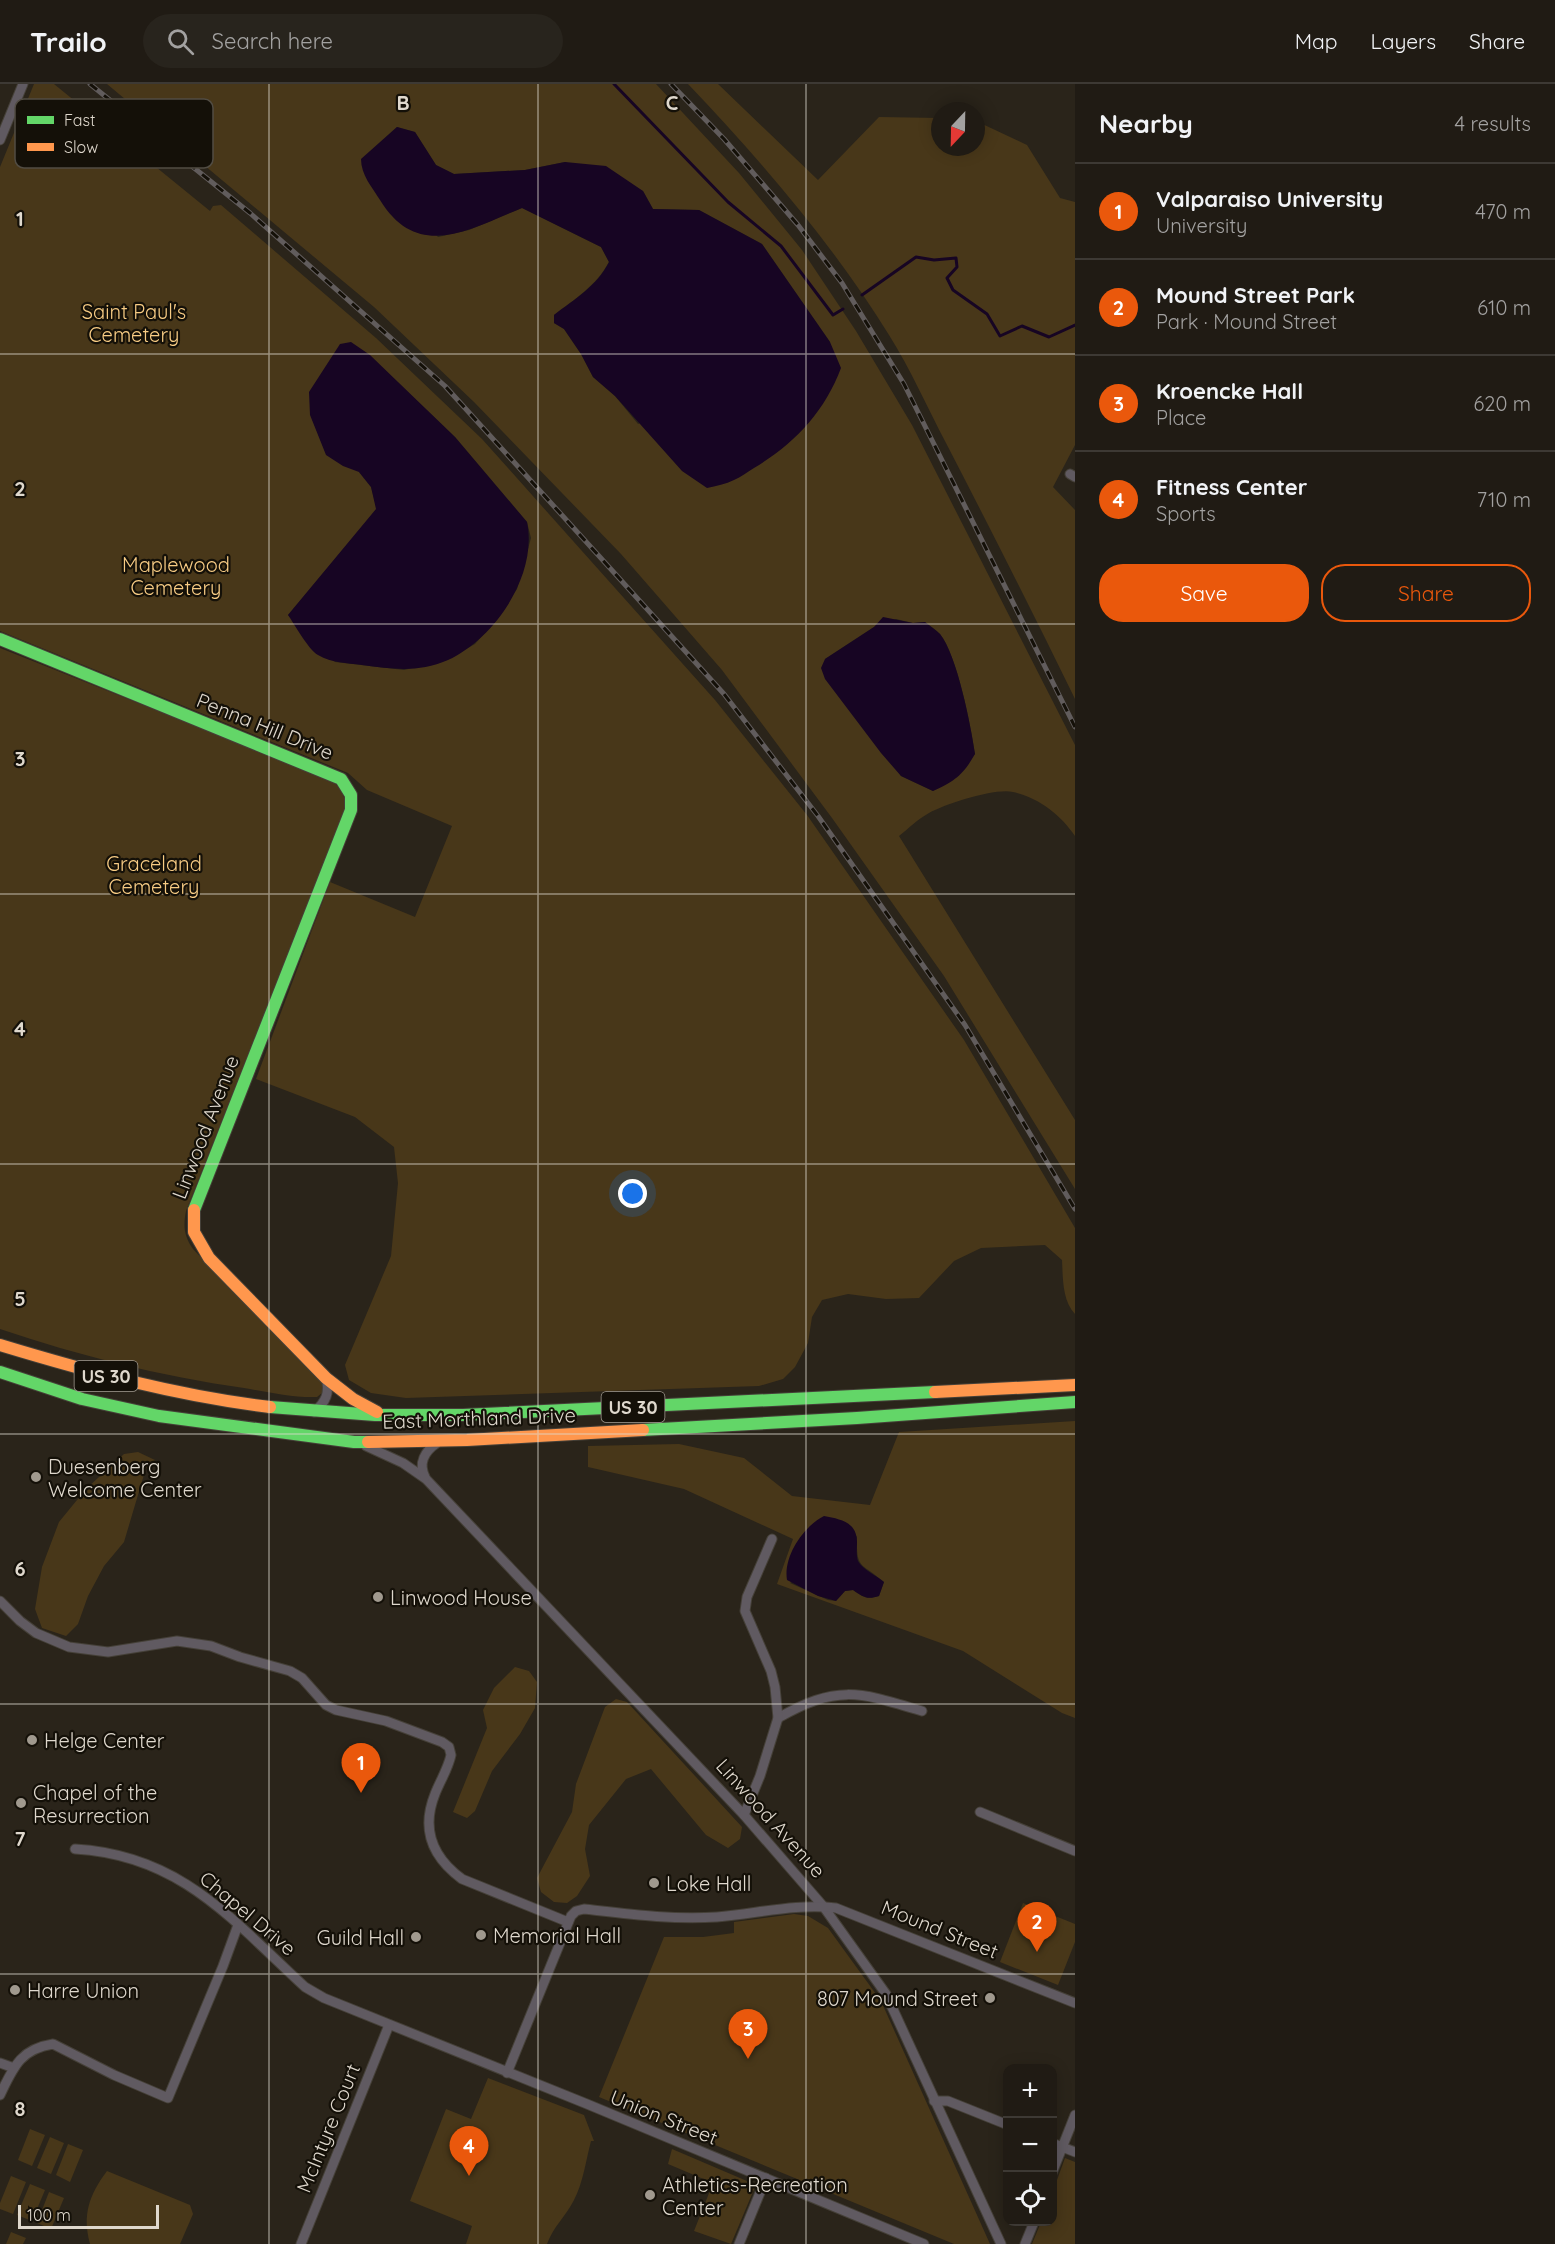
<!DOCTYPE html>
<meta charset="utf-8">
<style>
body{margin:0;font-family:Quicksand,sans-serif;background:#28241d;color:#f1f3f6}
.controls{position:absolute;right:18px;bottom:18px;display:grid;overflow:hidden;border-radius:12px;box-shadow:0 3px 15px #0003}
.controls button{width:54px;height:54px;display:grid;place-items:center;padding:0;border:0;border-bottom:2px solid #3d3934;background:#201b14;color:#f1f3f6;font:30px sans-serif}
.compass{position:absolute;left:931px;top:18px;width:54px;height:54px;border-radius:50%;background:#201b14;box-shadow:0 3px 15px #0003;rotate:202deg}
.scale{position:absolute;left:18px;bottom:15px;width:141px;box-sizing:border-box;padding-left:6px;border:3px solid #dfd8cd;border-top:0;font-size:16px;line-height:21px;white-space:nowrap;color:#dfd8cd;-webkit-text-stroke:4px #141008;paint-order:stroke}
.you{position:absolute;left:633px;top:1110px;width:21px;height:21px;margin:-15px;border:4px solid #fff;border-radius:50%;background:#1a73e8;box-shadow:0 0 0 9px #1a73e833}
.badge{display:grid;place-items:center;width:39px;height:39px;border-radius:50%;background:#ea580c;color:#fff;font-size:20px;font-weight:700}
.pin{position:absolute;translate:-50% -50px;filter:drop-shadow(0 2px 3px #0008)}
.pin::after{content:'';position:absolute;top:32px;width:21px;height:18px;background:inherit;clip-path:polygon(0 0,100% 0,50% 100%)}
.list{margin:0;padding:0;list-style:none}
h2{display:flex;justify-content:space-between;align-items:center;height:78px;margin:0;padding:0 24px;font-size:26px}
h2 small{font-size:20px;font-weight:400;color:#a2a1a0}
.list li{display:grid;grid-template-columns:39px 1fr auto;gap:18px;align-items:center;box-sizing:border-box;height:96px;padding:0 24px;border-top:2px solid #3d3934}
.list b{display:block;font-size:22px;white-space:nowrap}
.list p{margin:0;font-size:20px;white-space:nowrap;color:#a2a1a0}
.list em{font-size:20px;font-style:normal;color:#a2a1a0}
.actions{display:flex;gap:12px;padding:18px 24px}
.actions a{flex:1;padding:14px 0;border:2px solid #ea580c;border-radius:24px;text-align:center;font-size:21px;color:#ea580c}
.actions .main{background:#ea580c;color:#fff}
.icon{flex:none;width:33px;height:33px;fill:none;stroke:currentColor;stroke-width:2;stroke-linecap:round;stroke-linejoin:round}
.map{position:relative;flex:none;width:1075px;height:2160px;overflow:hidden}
header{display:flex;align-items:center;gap:36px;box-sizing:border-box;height:84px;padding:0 30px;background:#201b14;border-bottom:2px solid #3d3934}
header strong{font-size:28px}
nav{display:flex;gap:33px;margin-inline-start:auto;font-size:21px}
.search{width:420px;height:54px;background:#28241d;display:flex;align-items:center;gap:15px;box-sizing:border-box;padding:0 21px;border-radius:33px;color:#a2a1a0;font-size:22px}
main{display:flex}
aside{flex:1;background:#201b14}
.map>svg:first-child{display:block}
.green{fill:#483719;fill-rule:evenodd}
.water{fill:#170523}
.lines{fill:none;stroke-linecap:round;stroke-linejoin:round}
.stream{stroke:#170523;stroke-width:3}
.street-casing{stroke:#454038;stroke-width:11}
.fast-casing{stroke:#454038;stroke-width:14}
.slow-casing{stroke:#454038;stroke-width:14}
.street{stroke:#605a61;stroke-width:9}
.fast{stroke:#63d668;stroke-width:12}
.slow{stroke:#ff974d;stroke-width:12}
.rail-casing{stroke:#615c5c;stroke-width:5}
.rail{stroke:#141008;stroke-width:3;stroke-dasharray:9;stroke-linecap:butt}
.grid{fill:none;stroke:#dfd8cd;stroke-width:1.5;stroke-opacity:0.55}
.poi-dot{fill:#a0998e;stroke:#141008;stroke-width:2}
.labels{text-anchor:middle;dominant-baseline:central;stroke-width:4.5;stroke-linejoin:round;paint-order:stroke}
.shield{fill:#141008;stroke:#a29c92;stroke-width:1.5}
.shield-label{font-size:18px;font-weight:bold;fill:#dfd8cd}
.park-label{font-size:20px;fill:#f8cc84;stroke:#141008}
.street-label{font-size:20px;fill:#dfd8cd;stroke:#141008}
.poi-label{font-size:20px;fill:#dfd8cd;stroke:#141008;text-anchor:start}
.key{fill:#141008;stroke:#514c43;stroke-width:1.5}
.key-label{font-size:16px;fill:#dfd8cd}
.grid-label{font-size:20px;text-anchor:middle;font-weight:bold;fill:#dfd8cd;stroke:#141008;stroke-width:4.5;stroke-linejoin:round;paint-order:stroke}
</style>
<header>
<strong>Trailo</strong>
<div class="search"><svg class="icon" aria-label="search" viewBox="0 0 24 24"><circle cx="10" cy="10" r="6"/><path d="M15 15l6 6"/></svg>Search here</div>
<nav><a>Map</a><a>Layers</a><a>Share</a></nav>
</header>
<main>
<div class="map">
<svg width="1075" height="2160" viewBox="0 0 1075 2160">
<rect width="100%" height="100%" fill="#2a241a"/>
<g class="green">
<path d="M34,0H54L210,127L213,122L221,121L376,254L482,355L715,616L807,731L964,956L1075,1144V1230C1062,1216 1063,1194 1062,1176L1045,1161L981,1164L954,1177L919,1214L886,1215L848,1210L822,1216L812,1233L808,1259L795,1283L783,1295L759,1302L406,1314L371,1309L349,1296L345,1281L391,1172L398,1099L394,1063L355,1033L256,995L330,798L415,833L452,742L367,706L348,689L0,547V83ZM394,295L455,353L527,438L531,454L517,505L499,533L475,560L447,576L404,586L335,578L288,531L377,425L371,403L359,388Z"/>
<path d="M107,0H656L739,89L802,166L856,247L912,341L1075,661V752C1061,731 1038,713 1013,708C994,704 946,720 929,729C918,735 909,744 899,752L1075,1036V1105L944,892L832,734L722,586L621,470L474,318L374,223ZM397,43L415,48L436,81L454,90L525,86L565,78L643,107L653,125L699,126L762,160L830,258L638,340L615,312L593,293L581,270L564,245L554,239V231C575,215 596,202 609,178L601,163L522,124L469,146L438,153L362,75ZM896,535L913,539L925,538C930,542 936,546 940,550C957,571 971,642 975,670L933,707L901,692L825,575L874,543Z"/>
<path d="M688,0H718L818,96L879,33L940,34V63H976V37L1027,61L1060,114L1075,118V361L1053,403L1075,426V615C1033,529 990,444 946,359C927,323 911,286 889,251C832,159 762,78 688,0Z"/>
<path d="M0,564L329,695C343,704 347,714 344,730L186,1127C183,1142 184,1152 193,1165L322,1299V1309L317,1313C294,1314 267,1308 244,1304C160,1292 80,1272 0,1245Z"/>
<path d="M1075,1337V1634L1062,1629L963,1567L777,1500L793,1455L684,1405L588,1383V1362L679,1360L744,1374L792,1412L870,1421L899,1348ZM857,1452C856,1486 861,1478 884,1498L879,1512C867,1516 863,1513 853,1506L845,1507L836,1517L828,1516L790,1499Z"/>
<path d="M138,1368L155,1376L146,1384L124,1458L104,1482L88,1512L78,1540L66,1552L42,1544L35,1525L42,1483L59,1438L86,1405L124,1370Z"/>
<path d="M515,1583L529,1587L537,1598L535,1624L520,1650L492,1687L475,1727L467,1734L453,1728L487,1644L483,1626L494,1604Z"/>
<path d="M616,1615L627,1618L742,1743L740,1755L728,1764L706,1751L651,1685L626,1695L589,1741L585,1765L590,1792L577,1812L567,1819L554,1818L541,1808L537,1794L572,1728L576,1700L605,1623Z"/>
<path d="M1023,1819L1075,1840V1858L1058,1901L1000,1878Z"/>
<path d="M794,1830L808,1832L828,1844L881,1917L990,2160H954L599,2013L664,1853H703L734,1849V1838Z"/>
<path d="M488,1994L584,2031L594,2057H591C586,2076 583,2099 574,2116C566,2132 553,2143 547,2160H466L472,2142L410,2117L446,2025L471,2035Z"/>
<path d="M30,2045L45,2051L32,2082L18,2076Z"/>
<path d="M50,2053L64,2059L51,2090L37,2084Z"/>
<path d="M68,2060L83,2066L70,2098L56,2091Z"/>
<path d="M672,2065L754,2100L755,2103L731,2160L694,2147L713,2099L668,2080Z"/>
<path d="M1065,2074L1075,2078V2160H1032L1041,2138H1052L1053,2107Z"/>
<path d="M107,2087L190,2121L193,2130L180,2160H90C82,2131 89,2111 107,2087Z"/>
<path d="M11,2092L26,2098L13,2130L0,2125V2119Z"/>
<path d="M30,2100L45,2106L32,2137L17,2131Z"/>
<path d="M49,2108L64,2114L51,2145L37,2139Z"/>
<path d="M11,2148L26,2154L23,2160H6Z"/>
</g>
<g class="water">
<path d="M397,43L415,48L436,81L454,90L525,86L565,78L606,82L643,107L653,125L699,126L762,160L830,258L841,284C824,329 794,360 754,384C747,388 741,393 734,396C726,400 716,402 707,404L682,387L615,312L593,293L581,270L564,245L554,239V231C575,215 597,202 609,178L601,163L522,124C470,145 418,178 380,116C372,103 361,91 361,75Z"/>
<path d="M351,258L370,271L455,353L527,438C538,491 495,554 448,576C418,589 393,585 362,581C347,579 332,579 318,571C308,565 295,541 288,531L376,425L371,403L359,388L343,382L326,371L310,331L309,308L340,260Z"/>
<path d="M883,533L913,539L925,538C930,542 936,546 940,550C957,571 971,642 975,670C963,691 955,697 933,707L901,692L881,669L825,595L821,584L825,575L874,543Z"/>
<path d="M824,1432C840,1435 857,1438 857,1458C857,1464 856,1471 858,1477C863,1486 876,1491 884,1498L879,1512C867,1516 863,1513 853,1506L845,1507L836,1517L818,1512L787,1496C783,1472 804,1442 824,1432Z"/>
</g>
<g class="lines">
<g class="stream">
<path d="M614,0L728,118L781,162L833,231L843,225"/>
<path d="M862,211L916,173L934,176L956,174L957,183L947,194L953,206L987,230L1000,252L1022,242L1049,253L1075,241"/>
</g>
<defs>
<g id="street">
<path d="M0,56L23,0"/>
<path d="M1070,390L1075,393"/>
<path d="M314,1328C326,1318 330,1309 326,1294"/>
<path d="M366,1362L403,1379L426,1395L744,1731L823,1822L886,1910L1001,2160"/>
<path d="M425,1393C418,1379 425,1367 437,1359"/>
<path d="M0,1517L20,1537L36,1549L69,1563L108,1568L177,1557L211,1562L240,1573L290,1587L302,1594L326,1621L336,1626L386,1637L442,1658L449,1663L451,1671C448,1685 440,1697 435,1710C421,1745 432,1773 462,1795L568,1838"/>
<path d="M778,1634C838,1600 859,1608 922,1627"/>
<path d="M980,1728L1075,1767"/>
<path d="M744,1731L760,1692L778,1634L775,1603L771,1587L745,1527L747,1513L772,1455"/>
<path d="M75,1765C181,1771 232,1836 305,1903L324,1914L587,2020L924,2160"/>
<path d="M0,1979L14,1984"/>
<path d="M507,1989L571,1832L576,1827L584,1825C628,1830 672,1836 717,1833C756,1830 796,1819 836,1824L1075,1919"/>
<path d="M0,2011C13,1984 20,1965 53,1960L114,1991L168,2014L223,1882L238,1841"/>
<path d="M934,2017H948L1008,2041"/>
<path d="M1052,2059L1075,2068"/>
<path d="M1052,2089L1075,2031"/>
<path d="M301,2160L389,1941"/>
<path d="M739,2160L766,2094"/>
<path d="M1025,2160L1034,2138"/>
</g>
<g id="fast">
<path d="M0,555L341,695L351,711V726L194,1126"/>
<path d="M0,1288L82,1315L159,1332L354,1358H368"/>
<path d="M270,1323L375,1331H463L935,1308"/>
<path d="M643,1346L857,1334L1075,1318"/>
</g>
<g id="slow">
<path d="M194,1126V1148L209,1174L326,1294L353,1315L377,1328"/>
<path d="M0,1261C89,1288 178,1312 270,1323"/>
<path d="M935,1308L1075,1301"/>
<path d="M368,1358L467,1356L643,1346"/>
</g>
</defs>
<use href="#street" class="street-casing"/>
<use href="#fast" class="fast-casing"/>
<use href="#slow" class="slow-casing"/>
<use href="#street" class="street"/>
<use href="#fast" class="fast"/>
<use href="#slow" class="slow"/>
<defs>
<g id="rail">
<path d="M90,0L250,129L445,302L724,610L818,732L965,941L1075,1125"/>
<path d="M671,0L724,55L798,141L842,199L904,300L1075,643"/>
</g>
</defs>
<use href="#rail" class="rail-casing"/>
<use href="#rail" class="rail"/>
</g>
<path class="grid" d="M269,0V2160M538,0V2160M806,0V2160M0,270H1075M0,540H1075M0,810H1075M0,1080H1075M0,1350H1075M0,1620H1075M0,1890H1075"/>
<g class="poi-dot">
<circle cx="36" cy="1393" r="6"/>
<circle cx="378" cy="1513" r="6"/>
<circle cx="32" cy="1656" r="6"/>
<circle cx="21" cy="1719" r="6"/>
<circle cx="654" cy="1799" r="6"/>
<circle cx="481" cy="1851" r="6"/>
<circle cx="416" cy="1853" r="6"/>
<circle cx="15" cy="1906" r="6"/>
<circle cx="990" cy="1914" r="6"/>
<circle cx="650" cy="2111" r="6"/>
</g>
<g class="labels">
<g class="shield">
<rect x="74.5" y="1277" width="63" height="30" rx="4.5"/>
<rect x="601.5" y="1308" width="63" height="30" rx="4.5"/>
</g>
<g class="shield-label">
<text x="106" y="1292">US 30</text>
<text x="633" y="1323">US 30</text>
</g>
<g class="park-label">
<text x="134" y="227">Saint Paul's<tspan x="134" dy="23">Cemetery</tspan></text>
<text x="176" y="480">Maplewood<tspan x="176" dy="23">Cemetery</tspan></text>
<text x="154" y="779">Graceland<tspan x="154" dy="23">Cemetery</tspan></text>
</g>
<g class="street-label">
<text transform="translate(265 642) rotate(22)">Penna Hill Drive</text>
<text transform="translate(205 1043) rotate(-69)">Linwood Avenue</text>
<text transform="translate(479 1334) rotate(-2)">East Morthland Drive</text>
<text transform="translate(771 1734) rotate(48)">Linwood Avenue</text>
<text transform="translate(248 1829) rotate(40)">Chapel Drive</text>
<text transform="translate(940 1845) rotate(22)">Mound Street</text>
<text transform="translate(664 2033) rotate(22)">Union Street</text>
<text transform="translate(328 2044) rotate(-68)">McIntyre Court</text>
</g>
<g class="poi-label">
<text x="48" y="1382">Duesenberg<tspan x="48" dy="23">Welcome Center</tspan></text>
<text x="390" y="1513">Linwood House</text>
<text x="44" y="1656">Helge Center</text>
<text x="33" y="1708">Chapel of the<tspan x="33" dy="23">Resurrection</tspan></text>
<text x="666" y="1799">Loke Hall</text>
<text x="493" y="1851">Memorial Hall</text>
<text x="404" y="1853" text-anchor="end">Guild Hall</text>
<text x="27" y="1906">Harre Union</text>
<text x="978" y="1914" text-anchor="end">807 Mound Street</text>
<text x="662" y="2100">Athletics-Recreation<tspan x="662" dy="23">Center</tspan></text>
</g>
</g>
<rect x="15" y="15" width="198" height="69" rx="9" class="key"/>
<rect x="27" y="32" width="27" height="8" fill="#63d668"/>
<rect x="27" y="59" width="27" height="8" fill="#ff974d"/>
<g class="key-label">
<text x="64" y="42">Fast</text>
<text x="64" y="69">Slow</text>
</g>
<g class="grid-label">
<text x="403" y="26">B</text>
<text x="672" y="26">C</text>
<text x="20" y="142">1</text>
<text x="20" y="412">2</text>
<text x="20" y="682">3</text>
<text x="20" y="952">4</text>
<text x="20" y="1222">5</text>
<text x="20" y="1492">6</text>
<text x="20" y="1762">7</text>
<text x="20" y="2032">8</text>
</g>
</svg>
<div class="controls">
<button>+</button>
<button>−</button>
<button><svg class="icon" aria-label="locate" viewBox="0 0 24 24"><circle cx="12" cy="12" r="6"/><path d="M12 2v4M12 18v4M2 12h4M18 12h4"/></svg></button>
</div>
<svg class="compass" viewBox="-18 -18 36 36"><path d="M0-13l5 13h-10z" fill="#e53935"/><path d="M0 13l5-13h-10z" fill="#a2a1a0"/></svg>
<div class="scale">100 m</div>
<div class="you"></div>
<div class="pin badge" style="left:361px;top:1709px">1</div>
<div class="pin badge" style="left:1037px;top:1868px">2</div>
<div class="pin badge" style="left:748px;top:1975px">3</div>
<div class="pin badge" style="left:469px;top:2092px">4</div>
</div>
<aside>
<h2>Nearby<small>4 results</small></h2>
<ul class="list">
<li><span class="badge">1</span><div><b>Valparaiso University</b><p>University</p></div><em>470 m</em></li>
<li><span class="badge">2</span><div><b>Mound Street Park</b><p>Park · Mound Street</p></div><em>610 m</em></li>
<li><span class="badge">3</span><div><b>Kroencke Hall</b><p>Place</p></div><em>620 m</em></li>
<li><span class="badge">4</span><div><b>Fitness Center</b><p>Sports</p></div><em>710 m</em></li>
</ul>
<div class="actions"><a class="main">Save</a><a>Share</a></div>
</aside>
</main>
